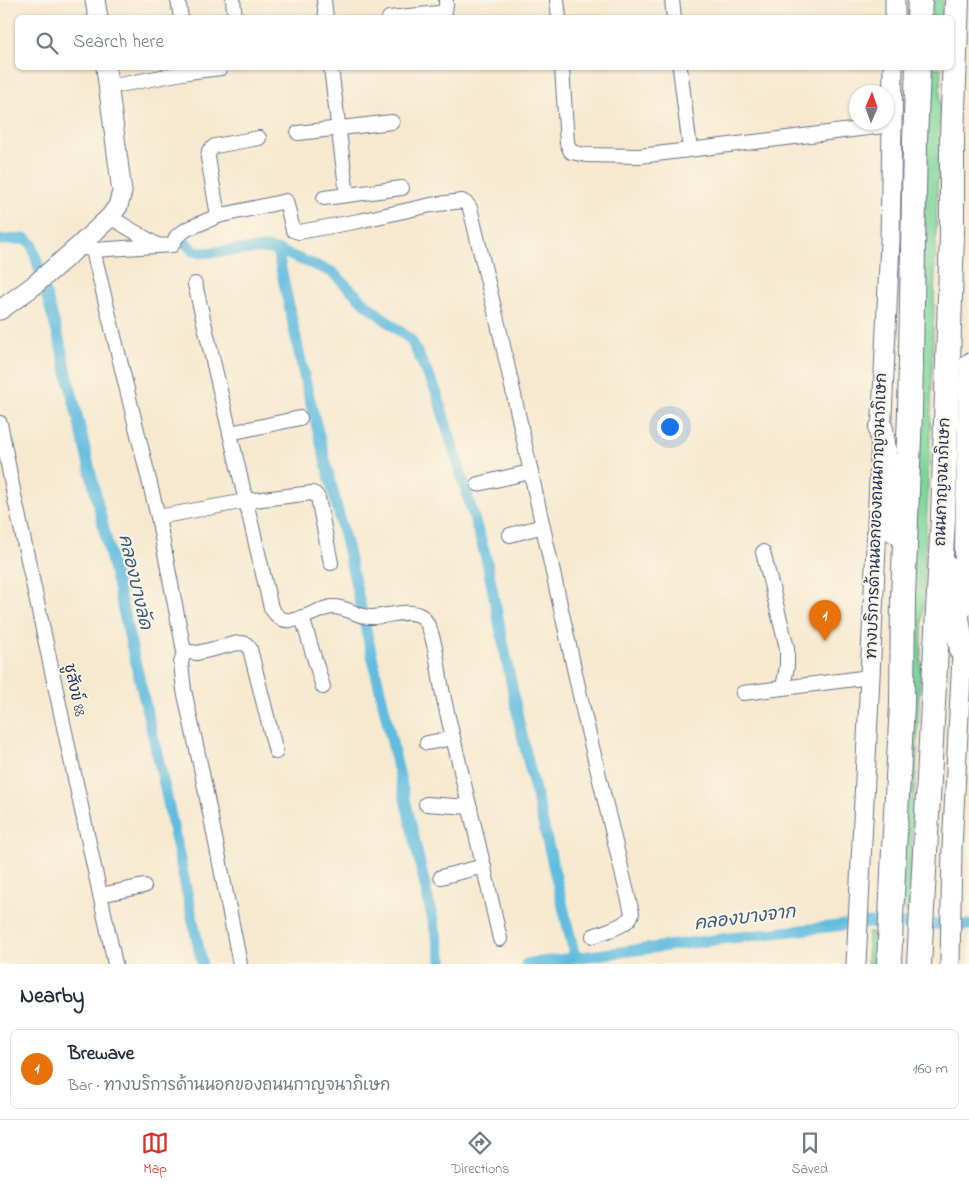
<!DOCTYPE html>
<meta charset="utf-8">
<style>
body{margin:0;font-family:"Indie Flower","Playpen Sans Thai",sans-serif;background:#f2f2f3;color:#1f2937}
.compass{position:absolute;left:849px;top:85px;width:45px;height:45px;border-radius:50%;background:#fff;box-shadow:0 1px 4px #0004;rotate:2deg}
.you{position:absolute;left:669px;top:426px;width:18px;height:18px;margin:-12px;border:4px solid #fff;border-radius:50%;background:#1a73e8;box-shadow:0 0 0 8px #1a73e833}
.badge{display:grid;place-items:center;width:32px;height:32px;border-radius:50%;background:#d93025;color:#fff;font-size:16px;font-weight:700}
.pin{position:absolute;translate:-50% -41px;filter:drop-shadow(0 1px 2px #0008)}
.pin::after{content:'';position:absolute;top:26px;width:18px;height:15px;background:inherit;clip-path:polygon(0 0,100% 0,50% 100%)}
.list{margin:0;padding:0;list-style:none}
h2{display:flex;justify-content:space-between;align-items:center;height:65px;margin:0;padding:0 20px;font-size:21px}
h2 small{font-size:16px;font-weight:400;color:#747a83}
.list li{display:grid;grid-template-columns:32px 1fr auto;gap:15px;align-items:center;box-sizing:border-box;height:80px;margin:0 10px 10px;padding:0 10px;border:1px solid #e0e1e3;border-radius:8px}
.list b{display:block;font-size:19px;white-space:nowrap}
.list p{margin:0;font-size:16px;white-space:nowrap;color:#747a83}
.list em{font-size:16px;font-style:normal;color:#747a83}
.icon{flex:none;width:28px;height:28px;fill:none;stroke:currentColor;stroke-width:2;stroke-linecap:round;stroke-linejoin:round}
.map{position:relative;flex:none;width:969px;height:964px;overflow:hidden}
.search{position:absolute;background:#fff;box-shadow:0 1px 4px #0004;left:15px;right:15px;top:15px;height:55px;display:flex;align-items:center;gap:12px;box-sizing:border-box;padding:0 18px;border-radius:8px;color:#747a83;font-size:19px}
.sheet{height:155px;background:#fff}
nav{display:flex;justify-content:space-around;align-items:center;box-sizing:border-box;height:70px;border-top:1px solid #e0e1e3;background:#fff;font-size:14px;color:#747a83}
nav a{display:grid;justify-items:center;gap:2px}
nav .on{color:#d93025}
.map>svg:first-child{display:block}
.green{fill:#7ed59a;stroke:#4c827c}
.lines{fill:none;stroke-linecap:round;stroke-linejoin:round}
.canal{stroke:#62bcdf;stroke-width:11}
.street-casing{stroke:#687086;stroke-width:16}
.secondary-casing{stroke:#687086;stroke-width:21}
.highway-casing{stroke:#687086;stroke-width:26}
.street{stroke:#fff;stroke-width:14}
.secondary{stroke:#fff;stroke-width:19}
.highway{stroke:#fff;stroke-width:24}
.labels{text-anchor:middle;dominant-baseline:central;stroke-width:4;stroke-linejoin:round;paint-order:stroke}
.street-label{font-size:16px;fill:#1b2f5e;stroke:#fcf5e5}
.water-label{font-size:18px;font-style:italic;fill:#305985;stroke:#fcf5e5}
</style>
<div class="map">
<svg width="969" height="964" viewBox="0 0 969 964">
<rect width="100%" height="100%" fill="#fcf5e5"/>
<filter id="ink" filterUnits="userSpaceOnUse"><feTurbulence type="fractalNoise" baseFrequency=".02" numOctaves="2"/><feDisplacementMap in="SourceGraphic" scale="10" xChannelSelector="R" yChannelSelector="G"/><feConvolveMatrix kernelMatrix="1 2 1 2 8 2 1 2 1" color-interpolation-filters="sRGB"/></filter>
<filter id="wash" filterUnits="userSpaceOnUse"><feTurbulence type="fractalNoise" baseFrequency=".0096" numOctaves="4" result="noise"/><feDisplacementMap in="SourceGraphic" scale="20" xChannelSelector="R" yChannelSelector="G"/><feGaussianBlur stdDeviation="1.12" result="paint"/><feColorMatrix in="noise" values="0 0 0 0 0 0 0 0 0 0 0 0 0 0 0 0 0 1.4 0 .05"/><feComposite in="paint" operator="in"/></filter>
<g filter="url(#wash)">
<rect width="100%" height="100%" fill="#f6e9cf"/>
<g class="green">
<path d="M931,0H943V17L931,18Z"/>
<path d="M929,68H941L930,441L916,779L914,794L909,912L902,911Z"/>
<path d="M868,933H876L875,964H867Z"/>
</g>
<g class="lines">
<g class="canal">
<path d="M0,240L26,239L32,244L60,343L163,779L202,964"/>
<path d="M186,243L193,251L200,253L265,248L277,250L305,380L347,547L443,964"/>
<path d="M277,250L332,272L368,306L411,340L436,391L486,558L520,727L575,957"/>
<path d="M526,964L722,939L863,923L969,925"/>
</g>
</g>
</g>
<g filter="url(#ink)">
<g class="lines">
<defs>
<g id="street">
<path d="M178,0L181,18"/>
<path d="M233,0L235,18"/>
<path d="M324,0L326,18"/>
<path d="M557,0L559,18"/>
<path d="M672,0L674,18"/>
<path d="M389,18L439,13L445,11L446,5V0"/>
<path d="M331,68L347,195"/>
<path d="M562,68L567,143L571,152L586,155L640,156L892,125"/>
<path d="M680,68L690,149"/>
<path d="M109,87L188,72L221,68"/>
<path d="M298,133L392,122"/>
<path d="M324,198L402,188"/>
<path d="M218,216L208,158L209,151L215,146L259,138"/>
<path d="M110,217L157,245"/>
<path d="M85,248L93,250L158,517L184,651L181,663L184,690L201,768L240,964"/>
<path d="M93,250L172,245L177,236L187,229L218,216L286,201L293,230L299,232L359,221L431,205L462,201L467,204L470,208L502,341L585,718L632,913C630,926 604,931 593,936"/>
<path d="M195,284L271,608C274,612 277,617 282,619C297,625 318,608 332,607C347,606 358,618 372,617C386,617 409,608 421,616C434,625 438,667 441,684C447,716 456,748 463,780C476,833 488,885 500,939"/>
<path d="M0,423L14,495L115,964"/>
<path d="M230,433L300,418"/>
<path d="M478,484L530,472"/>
<path d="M158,517L246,501L312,493L315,494L318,498L331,563"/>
<path d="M510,535L543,526"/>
<path d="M763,552L787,648V666L783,688"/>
<path d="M302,617L323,687"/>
<path d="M184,651L197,653L238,643C244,643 247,643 250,649L276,752"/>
<path d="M743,693L870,677"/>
<path d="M427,743L453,738"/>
<path d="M426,804L470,807"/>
<path d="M441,877L484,866"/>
<path d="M100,895L144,886"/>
</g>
<g id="secondary">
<path d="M95,0L98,18"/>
<path d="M895,18V0"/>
<path d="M0,310L32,287L78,247L110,217L118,206L122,192L106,68"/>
<path d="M963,608L969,363"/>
<path d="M856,964L870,677L890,242L893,68"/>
<path d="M950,964L952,848L963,638"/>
</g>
<g id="highway">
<path d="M919,18L920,0"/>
<path d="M881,429L895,531"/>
<path d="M950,570L962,651"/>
<path d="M889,964L894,850L902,705L903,598L910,412L915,140L918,68"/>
<path d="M919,964L943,518L952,234V136L957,0"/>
</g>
</defs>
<use href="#street" class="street-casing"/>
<use href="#secondary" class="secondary-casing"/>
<use href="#highway" class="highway-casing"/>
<use href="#street" class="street"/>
<use href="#secondary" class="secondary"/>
<use href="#highway" class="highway"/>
</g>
</g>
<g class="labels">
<g class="street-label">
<text transform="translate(943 482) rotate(-88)">ถนนกาญจนาภิเษก</text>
<text transform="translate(877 516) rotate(-88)">ทางบริการด้านนอกของถนนกาญจนาภิเษก</text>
<text transform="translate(74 690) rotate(78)">ชูสังข์ 88</text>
</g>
<g class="water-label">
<text transform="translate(134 582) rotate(77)">คลองบางลัด</text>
<text transform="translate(745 919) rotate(-7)">คลองบางจาก</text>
</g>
</g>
</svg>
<svg class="compass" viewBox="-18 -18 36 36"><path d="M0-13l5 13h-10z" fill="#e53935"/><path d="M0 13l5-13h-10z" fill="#747a83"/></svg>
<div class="you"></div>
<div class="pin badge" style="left:825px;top:641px;background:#e8710a">1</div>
<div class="search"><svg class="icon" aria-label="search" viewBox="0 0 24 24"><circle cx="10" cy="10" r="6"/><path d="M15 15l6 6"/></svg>Search here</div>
</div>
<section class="sheet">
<h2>Nearby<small></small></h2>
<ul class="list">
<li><span class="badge" style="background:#e8710a">1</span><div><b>Brewave</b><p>Bar · ทางบริการด้านนอกของถนนกาญจนาภิเษก</p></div><em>160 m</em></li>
</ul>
</section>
<nav>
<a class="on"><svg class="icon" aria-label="map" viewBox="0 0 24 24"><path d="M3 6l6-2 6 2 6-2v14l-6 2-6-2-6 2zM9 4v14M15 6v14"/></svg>Map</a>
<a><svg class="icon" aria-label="directions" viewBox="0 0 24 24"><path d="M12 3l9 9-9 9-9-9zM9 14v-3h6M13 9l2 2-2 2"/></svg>Directions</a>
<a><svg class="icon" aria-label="saved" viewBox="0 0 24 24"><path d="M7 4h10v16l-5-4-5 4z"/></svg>Saved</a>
</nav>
